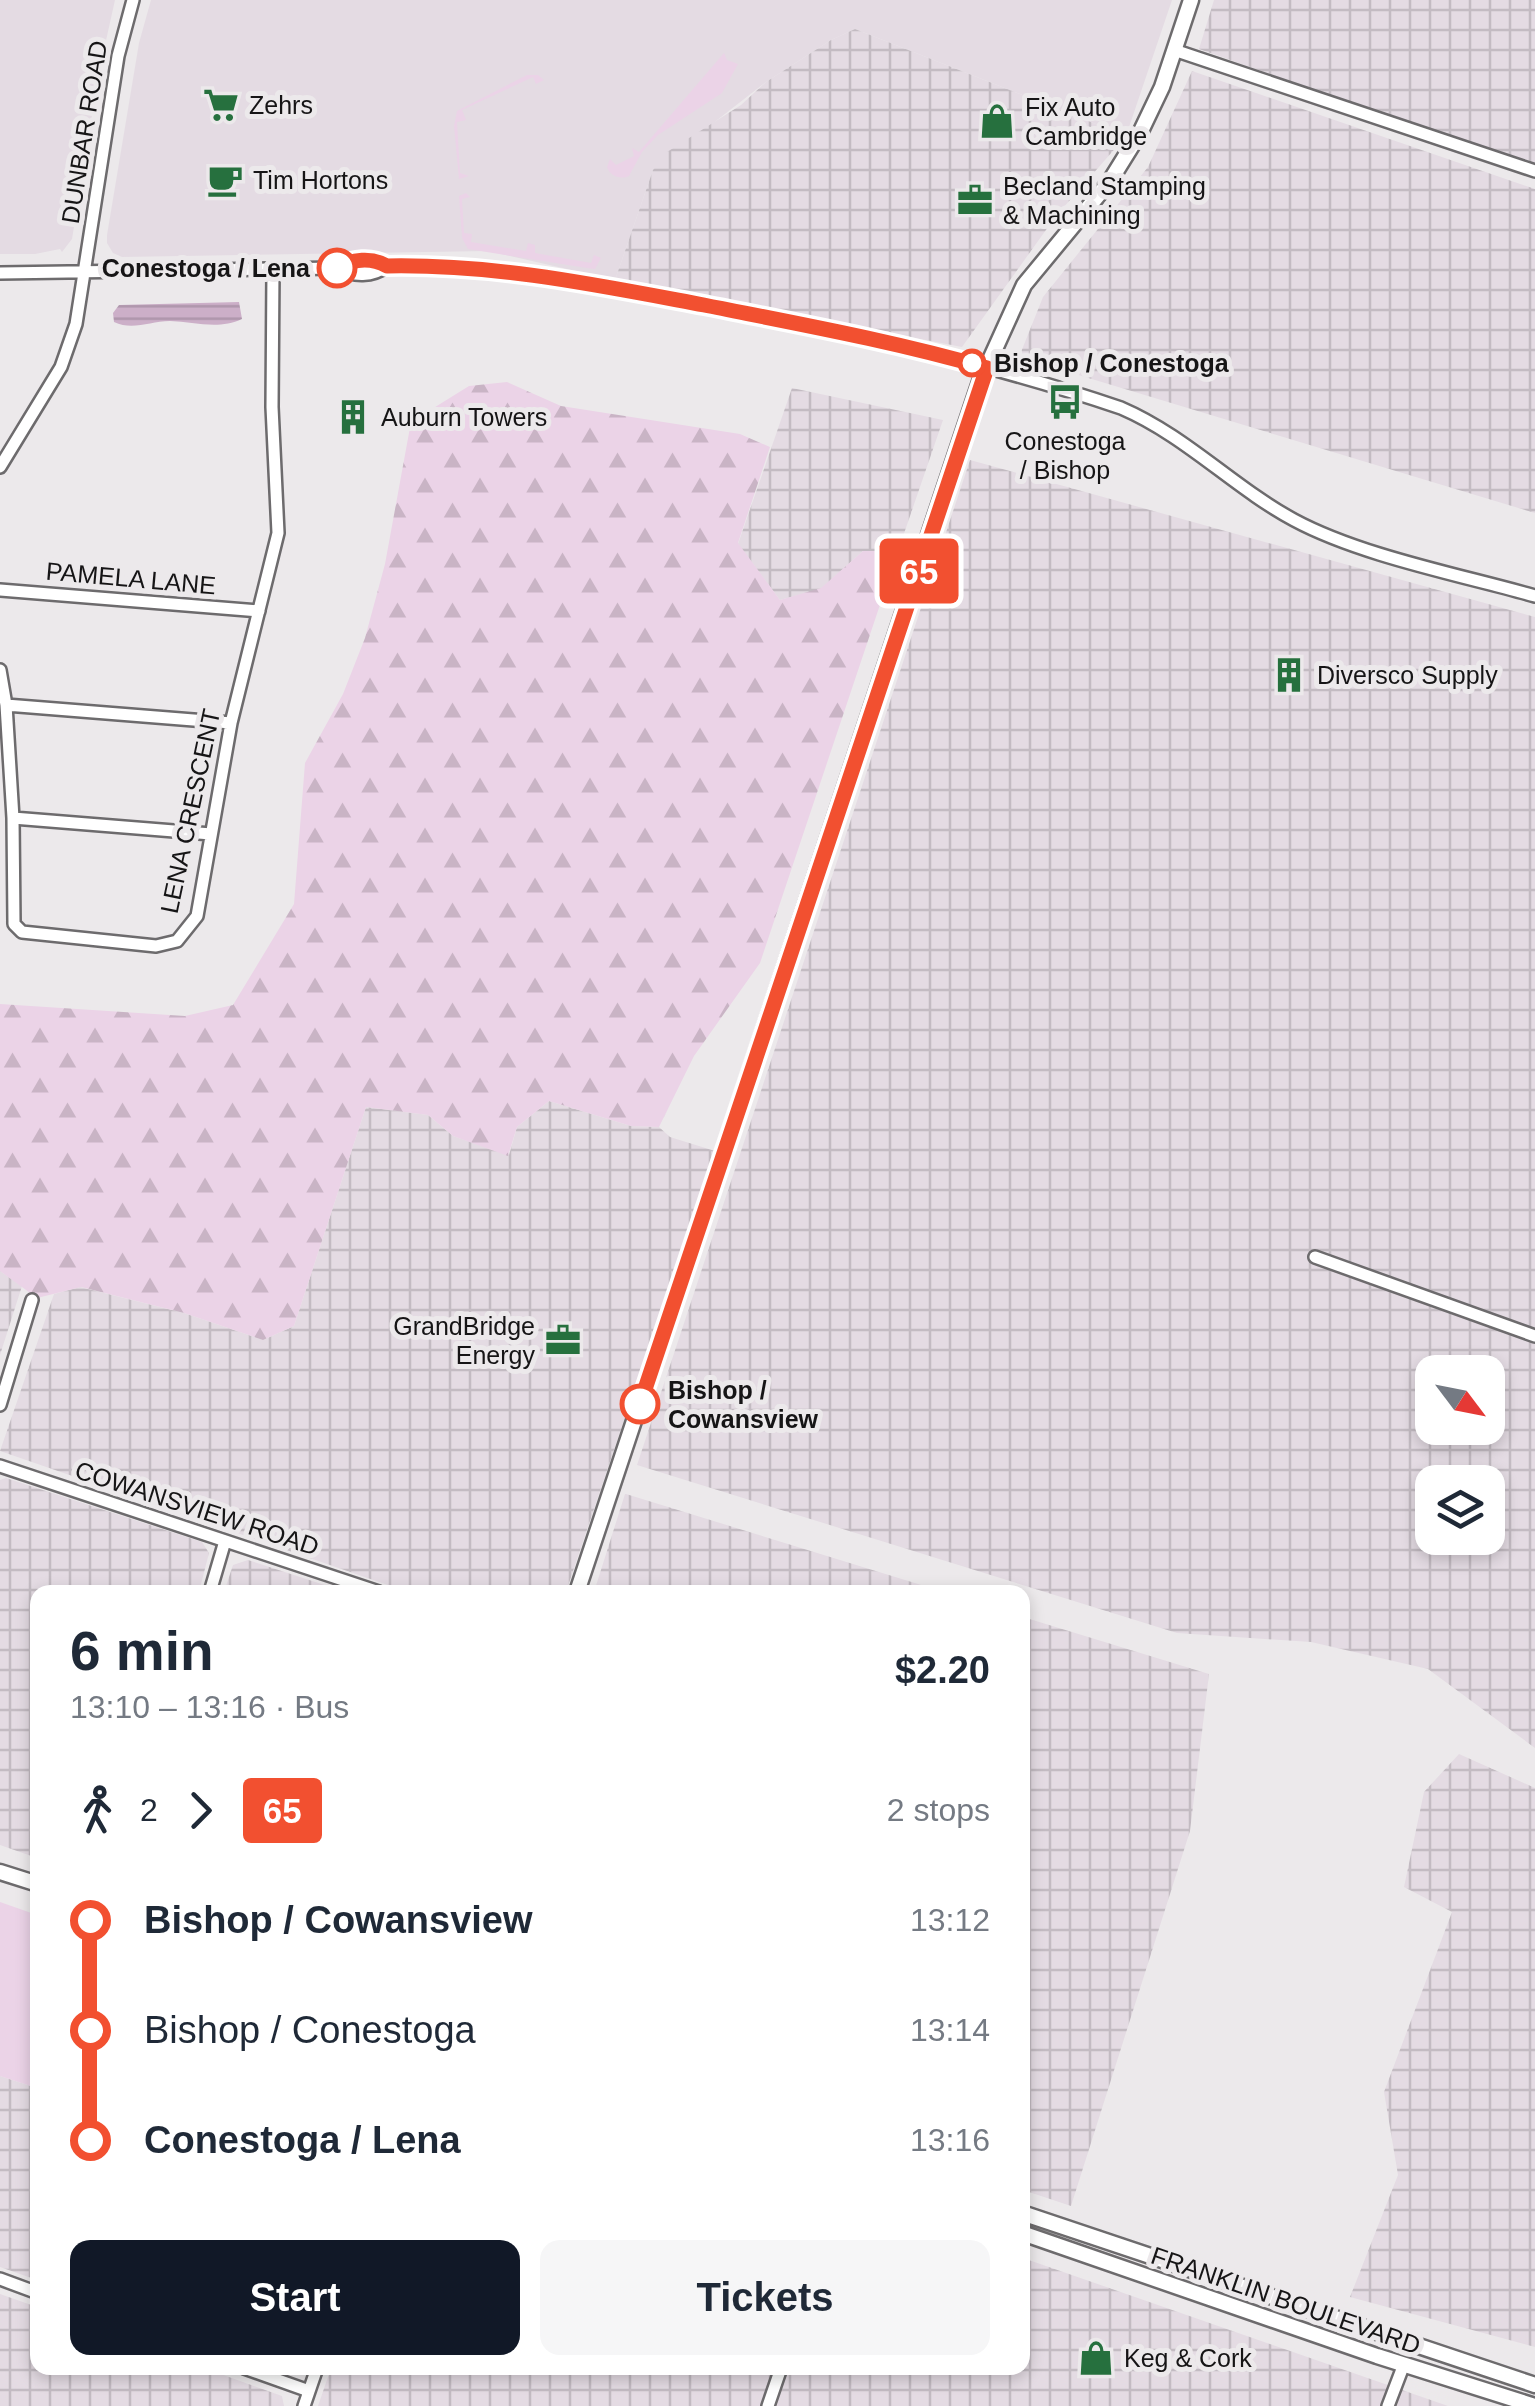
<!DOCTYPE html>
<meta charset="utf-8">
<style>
:root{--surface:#fff;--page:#f6f6f7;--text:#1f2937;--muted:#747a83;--accent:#111827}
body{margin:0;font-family:Arial,sans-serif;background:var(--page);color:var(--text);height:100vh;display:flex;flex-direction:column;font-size:38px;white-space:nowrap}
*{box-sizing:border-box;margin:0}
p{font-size:32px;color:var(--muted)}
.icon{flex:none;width:55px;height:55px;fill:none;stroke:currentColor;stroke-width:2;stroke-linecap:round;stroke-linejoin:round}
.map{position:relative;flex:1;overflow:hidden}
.sheet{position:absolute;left:30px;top:1585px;width:1000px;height:790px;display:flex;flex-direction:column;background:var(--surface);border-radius:20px;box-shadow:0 5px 15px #0003}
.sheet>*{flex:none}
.badge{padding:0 20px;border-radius:8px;font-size:35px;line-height:65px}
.needle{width:65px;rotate:122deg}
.controls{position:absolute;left:1415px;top:1355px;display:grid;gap:20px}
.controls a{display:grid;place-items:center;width:90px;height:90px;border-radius:20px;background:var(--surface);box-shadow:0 5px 15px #0003;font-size:50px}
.map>.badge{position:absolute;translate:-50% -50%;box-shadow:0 0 0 5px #fff}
.legs{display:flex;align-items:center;gap:15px;height:110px;padding:0 40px;font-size:32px}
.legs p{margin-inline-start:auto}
.summary{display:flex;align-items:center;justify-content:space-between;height:170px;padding:0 40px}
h1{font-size:55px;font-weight:700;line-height:75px}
.action{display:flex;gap:20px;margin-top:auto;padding:20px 40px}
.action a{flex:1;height:115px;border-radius:20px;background:var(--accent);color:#fff;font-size:40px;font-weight:700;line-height:115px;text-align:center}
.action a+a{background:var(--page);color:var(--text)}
ul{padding:0 40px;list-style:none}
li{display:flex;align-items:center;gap:35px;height:110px;font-size:38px}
li i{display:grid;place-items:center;width:15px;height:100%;margin:0 12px;background:currentColor}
li i::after{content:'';width:25px;height:25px;margin:-12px;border:8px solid;border-radius:50%;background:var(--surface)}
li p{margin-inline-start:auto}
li:first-child i{background:linear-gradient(#0000 50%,currentColor 0)}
li:last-child i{background:linear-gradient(currentColor 50%,#0000 0)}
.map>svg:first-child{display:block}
</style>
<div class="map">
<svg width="1535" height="2406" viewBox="0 0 1535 2406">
<defs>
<pattern id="industrial-grid" width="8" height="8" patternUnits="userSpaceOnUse" patternTransform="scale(2.5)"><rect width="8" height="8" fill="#e4dbe3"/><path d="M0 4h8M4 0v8" fill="none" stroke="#c3bbc2"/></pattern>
<pattern id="forest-firs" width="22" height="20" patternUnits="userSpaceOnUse" patternTransform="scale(2.5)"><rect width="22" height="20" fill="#ebd3e7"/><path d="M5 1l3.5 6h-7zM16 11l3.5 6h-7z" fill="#c9b4c5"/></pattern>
<pattern id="water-rules" width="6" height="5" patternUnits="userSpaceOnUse" patternTransform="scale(2.5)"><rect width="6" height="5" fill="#ccafc8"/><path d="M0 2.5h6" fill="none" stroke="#ae96ab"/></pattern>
</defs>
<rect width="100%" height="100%" fill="#ece9eb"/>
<path fill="#e4dbe3" d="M0,0h115l-16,72 -27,167 -10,13 -2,-3 -25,5h-35z
M151,0h1021l-46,136 -271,-107 -24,11 -65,42 -113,88 -38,110 -127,-29 -366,6 -9,-4 -6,-10v-8l32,-192z"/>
<path fill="url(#industrial-grid)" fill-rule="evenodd" d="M1214,0h321v167l-336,-118z
M855,29l271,107 -70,80 -94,131 -347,-67 38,-110 14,-18 74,-47 25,-23 65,-42z
M1192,71l343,118v324l-516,-156 24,-60 105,-130z
M792,388l151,32 -45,131h-35l-42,38 -41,11 -42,-56z
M970,460l565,157v1131l-107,-79 -117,-27 -134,-9 -540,-168zM1432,1372h56v56h-56zM1432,1482h56v56h-56z
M549,1101l82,25 28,1 11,10 45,14 -149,441h-158l-408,-141 54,-157 26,-7 104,26 79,27 31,-14 72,-219 62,8 25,21 56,19 8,-28z
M0,1271l22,15 -22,69z
M6,1478l196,64 7,11 -10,39h-161l-1,266 -37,-13v-365z
M625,1494h1l318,98h-350z
M248,1560l98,32h-122l9,-27z
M1023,1617l186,57 -19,157 -119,375 -48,-16z
M1459,1754l76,34v559l-185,-50 48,-122 -14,-83 68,-180 -48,-25 20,-95z
M0,2076l37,12v192l-37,-13z
M1023,2258l425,148h-1130l13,-38h691z
M0,2294l37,13 1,61h166l78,28 2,10h-284z"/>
<path fill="#ebd3e7" d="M724,53l3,7 11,4 -16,29 -64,42 -16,17 -13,24c-9,4 -19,0 -22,-9l3,-8 6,6 18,-9 -2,-8 7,4z
M527,75h11l6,5 -8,4 -3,-7 -71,33 4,10 -9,2 3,51 9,3 -10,3 -5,-53 3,-15z
M466,193l4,4 -8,2 2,34 8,1 -1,8 55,9 2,-8 7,2v8l56,10 3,-8 7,3 -6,11 -8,-1 -119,-19 -6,-11 -3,-42z
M0,1902l37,13v173l-37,-12z"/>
<path fill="url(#forest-firs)" d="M507,382l54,24 179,28 30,13 -32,96 42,57 41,-12 42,-37h35l-138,412 -66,93 -35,71 -28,-1 -82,-25 -32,26 -9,29 -55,-20 -25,-21 -62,-8 -72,219 -31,14 -79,-27 -103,-26 -44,11 -37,-27v-267l185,12 48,-11 61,-101 11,-141 38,-69 22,-56 20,-74 26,-142 58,-36z"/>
<path fill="url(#water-rules)" d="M239,302l3,17c-23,11 -48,3 -72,2 -20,0 -37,10 -56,1l-1,-9 6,-8z"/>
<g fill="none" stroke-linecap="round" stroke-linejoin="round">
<defs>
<path id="minor" d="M1174,50l361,121
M338,268c14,-10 34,-11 49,-2 108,-2 209,19 315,39 143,27 281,56 419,103 65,28 112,79 173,112 67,36 167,55 241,76
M0,273l338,-5c15,9 35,9 49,-2
M0,467l61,-100 15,-43 42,-268 15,-56
M0,590l259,21
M0,670l6,35 7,113 1,106 8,8 134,14 21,-5 20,-25 34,-193 47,-190 -6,-126 1,-138
M6,705l225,18
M13,818l198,16
M1315,1257l220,79
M0,1405l32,-105
M0,1466l379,126
M210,1592l15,-51
M0,2279l38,14
M244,2368l65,23
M304,2406l13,-38
M768,2406l13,-38
M1388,2406l16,-42"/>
<path id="major" d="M577,1592l403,-1210 44,-97 86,-104 31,-50 21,-44 29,-87
M0,1872l38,12
M1022,2213l513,172
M1022,2233l355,123 158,50"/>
</defs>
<use href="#minor" stroke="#6d6b6d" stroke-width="16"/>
<use href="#major" stroke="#6d6b6d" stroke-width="19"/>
<use href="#minor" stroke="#fff" stroke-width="11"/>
<use href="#major" stroke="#fff" stroke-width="14"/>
</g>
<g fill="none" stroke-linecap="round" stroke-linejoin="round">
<defs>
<path id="line-1" d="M337,268c16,-9 34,-11 50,-2 110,-2 210,19 317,39 95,19 189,36 283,63l-347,1036"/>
</defs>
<use href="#line-1" stroke="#fff" stroke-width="22"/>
<use href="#line-1" stroke="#f25030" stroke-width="15"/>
</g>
<defs>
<symbol id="supermarket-bare" viewBox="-9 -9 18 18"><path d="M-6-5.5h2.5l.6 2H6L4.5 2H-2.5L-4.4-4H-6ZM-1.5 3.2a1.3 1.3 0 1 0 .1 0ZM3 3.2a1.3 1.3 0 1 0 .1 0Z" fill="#26703e" stroke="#ece9eb" stroke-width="2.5" paint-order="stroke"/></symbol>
<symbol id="shop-bare" viewBox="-9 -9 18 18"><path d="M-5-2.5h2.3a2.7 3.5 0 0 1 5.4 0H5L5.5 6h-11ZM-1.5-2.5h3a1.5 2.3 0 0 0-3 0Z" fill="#26703e" stroke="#ece9eb" stroke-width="2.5" paint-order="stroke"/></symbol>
<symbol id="cafe-bare" viewBox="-9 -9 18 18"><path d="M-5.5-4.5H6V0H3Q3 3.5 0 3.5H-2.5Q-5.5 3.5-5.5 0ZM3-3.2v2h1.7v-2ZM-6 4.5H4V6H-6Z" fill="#26703e" stroke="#ece9eb" stroke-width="2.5" paint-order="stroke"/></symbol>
<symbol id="office-bare" viewBox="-9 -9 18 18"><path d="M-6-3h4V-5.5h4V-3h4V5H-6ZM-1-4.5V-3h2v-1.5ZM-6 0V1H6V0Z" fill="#26703e" stroke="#ece9eb" stroke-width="2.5" paint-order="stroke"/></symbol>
<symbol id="bus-bare" viewBox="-9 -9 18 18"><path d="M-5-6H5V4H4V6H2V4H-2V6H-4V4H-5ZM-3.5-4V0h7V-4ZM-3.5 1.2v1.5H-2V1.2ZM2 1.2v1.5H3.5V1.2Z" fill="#26703e" stroke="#ece9eb" stroke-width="2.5" paint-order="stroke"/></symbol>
<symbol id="building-bare" viewBox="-9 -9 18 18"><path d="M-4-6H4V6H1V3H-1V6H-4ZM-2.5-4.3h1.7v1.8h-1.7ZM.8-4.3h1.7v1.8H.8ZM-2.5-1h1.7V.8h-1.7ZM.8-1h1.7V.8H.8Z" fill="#26703e" stroke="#ece9eb" stroke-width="2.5" paint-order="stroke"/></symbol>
</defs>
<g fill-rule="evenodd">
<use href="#supermarket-bare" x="196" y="80" width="50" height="50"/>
<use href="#shop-bare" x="972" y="96" width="50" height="50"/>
<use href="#cafe-bare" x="200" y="155" width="50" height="50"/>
<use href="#office-bare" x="950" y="175" width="50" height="50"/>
<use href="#bus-bare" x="1040" y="377" width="50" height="50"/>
<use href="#building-bare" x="328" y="392" width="50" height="50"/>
<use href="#building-bare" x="1264" y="650" width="50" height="50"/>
<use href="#office-bare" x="538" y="1315" width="50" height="50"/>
<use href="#shop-bare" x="1071" y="2333" width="50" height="50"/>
</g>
<g fill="#fff" stroke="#f25030" stroke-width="5">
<circle cx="337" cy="268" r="18"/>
<circle cx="972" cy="363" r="12"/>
<circle cx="640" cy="1404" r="18"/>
</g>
<g text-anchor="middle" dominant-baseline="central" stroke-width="10" stroke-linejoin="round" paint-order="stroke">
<g font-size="25" fill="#161516" stroke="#ece9eb" text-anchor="start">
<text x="249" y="105">Zehrs</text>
<text x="1025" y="107">Fix Auto<tspan x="1025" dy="29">Cambridge</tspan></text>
<text x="253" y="180">Tim Hortons</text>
<text x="1003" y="186">Becland Stamping<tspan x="1003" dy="29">&amp; Machining</tspan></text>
<text x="381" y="417">Auburn Towers</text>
<text x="1065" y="441" text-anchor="middle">Conestoga<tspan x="1065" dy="29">/ Bishop</tspan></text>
<text x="1317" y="675">Diversco Supply</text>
<text x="535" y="1326" text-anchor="end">GrandBridge<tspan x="535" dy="29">Energy</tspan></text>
<text x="1124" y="2358">Keg &amp; Cork</text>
</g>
<g font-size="25" fill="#161516" stroke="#ece9eb">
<text transform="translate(84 132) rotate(-81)">DUNBAR ROAD</text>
<text transform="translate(131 578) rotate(5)">PAMELA LANE</text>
<text transform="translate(190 811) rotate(-78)">LENA CRESCENT</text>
<text transform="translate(197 1508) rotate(18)">COWANSVIEW ROAD</text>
<text transform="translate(1286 2300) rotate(19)">FRANKLIN BOULEVARD</text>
</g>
<g font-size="25" font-weight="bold" fill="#161516" stroke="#ece9eb" text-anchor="start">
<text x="310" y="268" text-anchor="end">Conestoga / Lena</text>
<text x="994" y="363">Bishop / Conestoga</text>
<text x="668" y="1390">Bishop /<tspan x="668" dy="29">Cowansview</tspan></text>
</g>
</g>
</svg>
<div class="controls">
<a><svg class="needle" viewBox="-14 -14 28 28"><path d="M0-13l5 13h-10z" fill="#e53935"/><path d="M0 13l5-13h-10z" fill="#747a83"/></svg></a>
<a><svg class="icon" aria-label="layers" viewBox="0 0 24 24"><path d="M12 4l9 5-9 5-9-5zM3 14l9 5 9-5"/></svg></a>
</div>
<b class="badge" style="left:919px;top:571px;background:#f25030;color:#fff">65</b>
<section class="sheet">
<div class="summary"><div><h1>6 min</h1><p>13:10 – 13:16 · Bus</p></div><b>$2.20</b></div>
<div class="legs"><svg class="icon" aria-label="walk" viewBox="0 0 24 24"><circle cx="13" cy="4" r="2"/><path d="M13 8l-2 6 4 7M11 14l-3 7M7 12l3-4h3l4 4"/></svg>2<svg class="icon" aria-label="forward" viewBox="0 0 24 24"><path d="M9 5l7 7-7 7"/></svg><b class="badge" style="background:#f25030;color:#fff">65</b><p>2 stops</p></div>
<ul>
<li><i style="color:#f25030"></i><b>Bishop / Cowansview</b><p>13:12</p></li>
<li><i style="color:#f25030"></i><span>Bishop / Conestoga</span><p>13:14</p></li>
<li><i style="color:#f25030"></i><b>Conestoga / Lena</b><p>13:16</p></li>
</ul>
<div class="action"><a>Start</a><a>Tickets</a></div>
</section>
</div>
